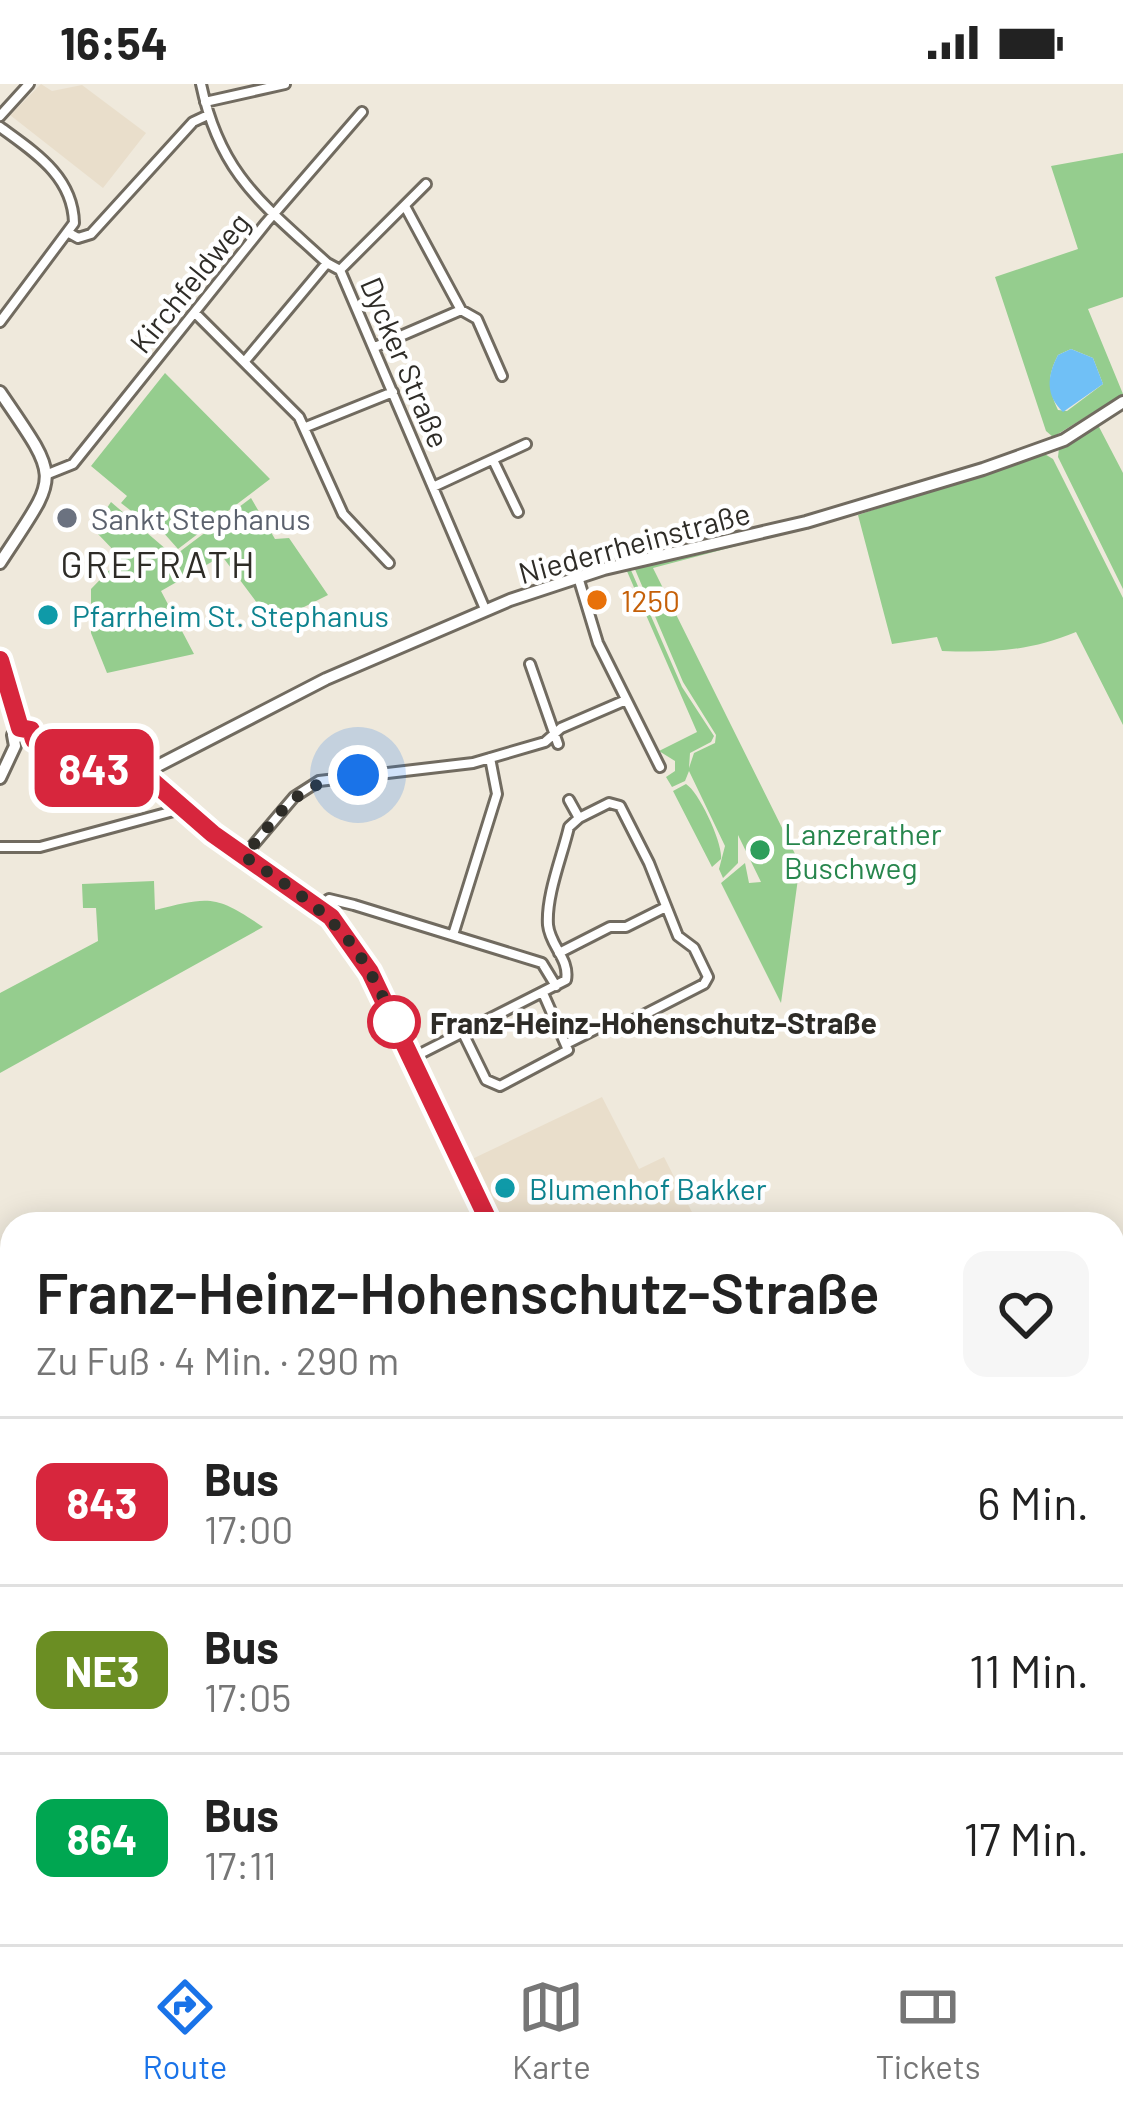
<!DOCTYPE html>
<html lang="de">
<meta charset="utf-8">
<style>
:root{--surface:#fff;--page:#f6f6f6;--text:#222;--muted:#767676;--line:#e0e0e0;--accent:#1a73e8}
body{margin:0;font-family:Barlow,sans-serif;background:var(--page);color:var(--text);height:100vh;display:flex;flex-direction:column;font-size:45px;white-space:nowrap}
*{box-sizing:border-box;margin:0}
p{font-size:39px;color:var(--muted)}
.icon{flex:none;width:66px;height:66px;fill:none;stroke:currentColor;stroke-width:2;stroke-linecap:round;stroke-linejoin:round}
.map{position:relative;flex:1;overflow:hidden}
.panel{position:absolute;left:0px;top:1128px;width:1125px;height:732px;display:flex;flex-direction:column;background:var(--surface);border-radius:36px 36px 0 0;box-shadow:0 6px 30px #0003}
.panel>*{flex:none}
.badge{padding:0 24px;border-radius:18px;font-size:42px;line-height:78px}
.you{position:absolute;width:60px;height:60px;margin:-30px;border:9px solid #fff;border-radius:50%;background:#1a73e8;box-shadow:0 0 0 18px #1a73e833}
.map>.badge{position:absolute;translate:-50% -50%;box-shadow:0 0 0 6px #fff}
.round{display:grid;place-items:center;flex:none;width:126px;height:126px;border-radius:24px;background:var(--page)}
.head{display:flex;align-items:center;justify-content:space-between;height:204px;padding:0 36px}
h1{font-size:57px;font-weight:600;line-height:90px}
ul{padding:0;list-style:none}
li{display:flex;align-items:center;gap:36px;height:168px;padding:0 36px;border-top:3px solid var(--line)}
li div{flex:1}
li b{display:block;font-size:45px}
li em{font-style:normal}
li .badge{min-width:132px;font-weight:700;text-align:center}
.status{display:flex;justify-content:space-between;align-items:center;height:84px;padding:0 60px;background:var(--surface);direction:ltr}
.status svg{height:33px;fill:currentColor}
.tabs{display:flex;justify-content:space-around;align-items:center;height:168px;border-top:3px solid var(--line);background:var(--surface);font-size:33px;color:var(--muted)}
.tabs a{display:grid;justify-items:center;gap:6px}
.tabs .current{color:var(--accent)}
.map>svg:first-child{display:block}
</style>
<div class="status"><b>16:54</b><svg viewBox="0 0 49 12"><path d="M0 12V9h3v3zM5 12V6h3v6zM10 12V3h3v9zM15 12V0h3v12zM26 1h20v11H26zM47 4h2v5h-2z"/></svg></div>
<div class="map">
<svg width="1123" height="1860" viewBox="0 0 1123 1860">
<rect width="100%" height="100%" fill="#efe9dc"/>
<path fill="#e9decb" d="M41,0l11,7 30,-6 64,48 -43,55 -93,-73z
M602,1013l37,72 25,-12 34,67h-199l-29,-64z"/>
<path fill="#95cd8e" fill-rule="evenodd" d="M1123,69v144l-35,12 35,85 -70,43 -7,-6 -51,-154 83,-28 -27,-83zM1071,265l22,9 10,26 -36,27 -9,-1c-10,-22 -11,-33 0,-55z
M165,289l105,106 -92,70 -24,-27 -10,-1 -23,-18 6,-7 -36,-30z
M1098,341l25,48v116l-65,-132 1,-9z
M1043,369l10,6 70,139v127l-47,-93c-45,19 -85,21 -134,19l-5,-14 -45,7 -34,-129z
M251,414l24,41 14,-1 39,57 -56,28 -50,-67 -61,35 33,63 -87,19 -16,-40v-44l30,-31 -24,-25v-10l14,-21 63,54z
M843,432h8l-198,52 147,296 -19,139 -60,-120 24,-20 4,20 12,-1 -23,-47v28l-15,15 -4,-9 6,-23 -36,-75 -4,10 -13,6 -6,-10 9,-6v-10l-16,-10 38,-19 -71,-163 4,-1 52,119 32,49 -3,6 -21,11 -1,15 5,-15 21,-10 1,-8 -33,-53 -49,-115z
M686,700c13,8 37,59 35,75l-9,8 -39,-76z
M154,797l1,29c56,-14 61,-15 108,17l-263,146v-80l98,-52 -2,-33h-13l-1,-24z
M12,1486v142l-12,10v-145z
M12,1642v206h147l5,12h-164v-209z"/>
<path fill="#70c0f6" d="M1071,265l22,9 10,26 -40,28c-18,-17 -16,-36 -5,-57z"/>
<g fill="none" stroke-linecap="round" stroke-linejoin="round">
<defs>
<path id="street" d="M201,0c19,91 62,120 126,179l13,7 145,339
M205,18l80,-18
M0,32l29,-32
M0,43c34,25 73,49 74,96l-74,99
M406,124l55,102 16,9 25,57
M69,149l9,5 13,-4 102,-112 15,-7
M340,186l86,-86
M195,229l104,104 44,97 46,49
M375,263l86,-37
M245,277l82,-98
M306,343l87,-35
M494,378l24,50
M48,390l25,-10 193,-241 96,-111
M433,403l93,-43
M578,493l20,66 62,124
M530,580l28,80
M0,763h40l141,-38
M244,772l50,-59 25,-16 154,-18 72,-21 16,-14 65,-28
M319,823l10,-8 25,6 188,58 14,23
M453,851l44,-141 -7,-36
M559,869l51,-26h16l38,-19
M463,949l23,47 14,6 68,-36 -25,-57
M568,959l32,-16 22,-1 82,-42 4,-7 -14,-29 -16,-12 -29,-73 -29,-57 -11,-3 -30,15
M412,974l154,-78c4,-21 -16,-34 -18,-55 -2,-30 14,-68 21,-98l10,-9 -10,-18
M1113,1699l10,-4
M1113,1744l10,-6
M1113,1841h10
M898,1860l37,-12"/>
<path id="secondary" d="M0,308c63,92 59,80 0,171
M0,575l20,68
M20,643l11,3 8,13 59,27 46,3 182,-94 184,-79 94,-31 202,-47 177,-53 81,-29 59,-38
M144,689l60,55 115,79 24,23 28,42 119,252
M0,694l15,-32 -2,-11 7,-8
M0,1645l12,-9
M758,1848l4,12"/>
</defs>
<use href="#street" stroke="#716b60" stroke-width="14"/>
<use href="#secondary" stroke="#716b60" stroke-width="16"/>
<use href="#street" stroke="#fff" stroke-width="8"/>
<use href="#secondary" stroke="#fff" stroke-width="10"/>
</g>
<g fill="none" stroke-linecap="round" stroke-linejoin="round">
<defs>
<path id="line" d="M0,576l20,68 11,2 3,10 64,30 45,3 70,61 118,83 39,55 120,252"/>
</defs>
<use href="#line" stroke="#fff" stroke-width="27"/>
<use href="#line" stroke="#d7263d" stroke-width="18"/>
<path stroke="#2e2c27" stroke-width="12" stroke-dasharray="0 21.6" d="M358,691c-63,6 -75,36 -114,81 80,54 111,73 150,166"/>
</g>
<circle fill="#6b7280" stroke="#fff" stroke-width="4.5" cx="67" cy="434" r="12"/>
<circle fill="#e8710a" stroke="#fff" stroke-width="4.5" cx="597" cy="516" r="12"/>
<g fill="#0f9aa8" stroke="#fff" stroke-width="4.5">
<circle cx="48" cy="531" r="12"/>
<circle cx="505" cy="1104" r="12"/>
</g>
<circle fill="#2e9e5b" stroke="#fff" stroke-width="4.5" cx="760" cy="766" r="12"/>
<circle fill="#fff" stroke="#d7263d" stroke-width="6" cx="394" cy="938" r="24"/>
<g text-anchor="middle" dominant-baseline="central" stroke-width="9" stroke-linejoin="round" paint-order="stroke">
<g font-size="30" fill="#2e2c27" stroke="#fff">
<text transform="translate(189 198) rotate(-51)">Kirchfeldweg</text>
<text transform="translate(406 278) rotate(67)">Dycker Straße</text>
<text transform="translate(634 458) rotate(-15)">Niederrheinstraße</text>
</g>
<g font-size="30" fill="#5b616d" stroke="#fff" text-anchor="start">
<text x="91" y="434">Sankt Stephanus</text>
</g>
<g font-size="30" fill="#c56008" stroke="#fff" text-anchor="start">
<text x="621" y="516">1250</text>
</g>
<g font-size="30" fill="#0d838f" stroke="#fff" text-anchor="start">
<text x="72" y="531">Pfarrheim St. Stephanus</text>
<text x="529" y="1104">Blumenhof Bakker</text>
</g>
<g font-size="30" fill="#27864d" stroke="#fff" text-anchor="start">
<text x="784" y="749">Lanzerather<tspan x="784" dy="34">Buschweg</tspan></text>
</g>
<g font-size="30" font-weight="bold" fill="#2e2c27" stroke="#fff" text-anchor="start">
<text x="430" y="938">Franz-Heinz-Hohenschutz-Straße</text>
</g>
<g font-size="36" letter-spacing="3" fill="#2e2c27" stroke="#fff">
<text x="159" y="479">GREFRATH</text>
</g>
</g>
</svg>
<div class="you" style="left:358px;top:691px"></div>
<b class="badge" style="left:94px;top:684px;background:#d7263d;color:#fff">843</b>
<section class="panel">
<div class="head"><div><h1>Franz-Heinz-Hohenschutz-Straße</h1><p>Zu Fuß · 4 Min. · 290 m</p></div><a class="round"><svg class="icon" aria-label="heart" viewBox="0 0 24 24"><path d="M12 20l-8-8c-3-5 5-10 8-4 3-6 11-1 8 4z"/></svg></a></div>
<ul>
<li><span class="badge" style="background:#d7263d;color:#fff">843</span><div><b>Bus</b><p>17:00</p></div><em>6 Min.</em></li>
<li><span class="badge" style="background:#6b8e23;color:#fff">NE3</span><div><b>Bus</b><p>17:05</p></div><em>11 Min.</em></li>
<li><span class="badge" style="background:#00a651;color:#fff">864</span><div><b>Bus</b><p>17:11</p></div><em>17 Min.</em></li>
</ul>
</section>
</div>
<nav class="tabs">
<a class="current"><svg class="icon" aria-label="directions" viewBox="0 0 24 24"><path d="M12 3l9 9-9 9-9-9zM9 14v-3h6M13 9l2 2-2 2"/></svg>Route</a>
<a><svg class="icon" aria-label="map" viewBox="0 0 24 24"><path d="M3 6l6-2 6 2 6-2v14l-6 2-6-2-6 2zM9 4v14M15 6v14"/></svg>Karte</a>
<a><svg class="icon" aria-label="tickets" viewBox="0 0 24 24"><path d="M3 7h18v10H3zM15 7v10"/></svg>Tickets</a>
</nav>
